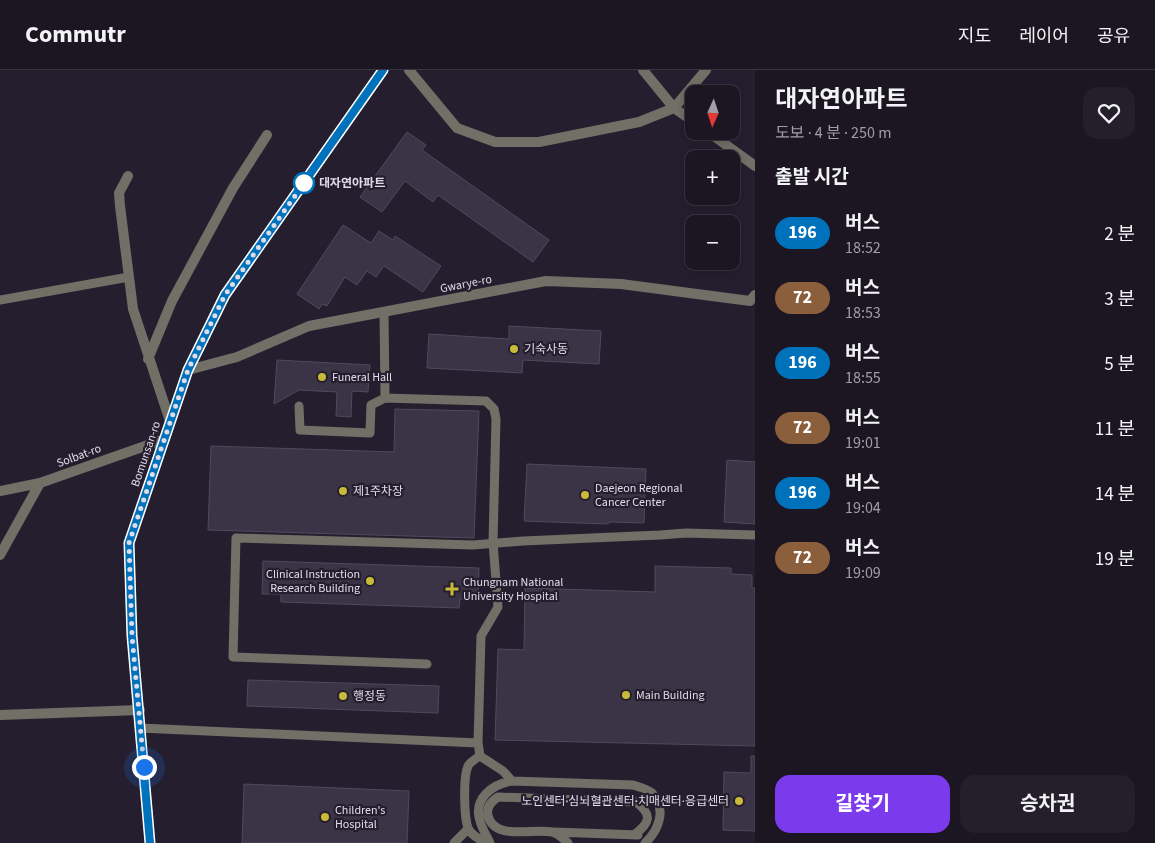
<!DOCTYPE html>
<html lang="ko">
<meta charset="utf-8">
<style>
:root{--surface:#1c1623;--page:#251f2b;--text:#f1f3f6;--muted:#a09fa6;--line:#3a3541;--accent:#7c3aed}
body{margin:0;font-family:"Source Sans 3","Noto Sans KR",sans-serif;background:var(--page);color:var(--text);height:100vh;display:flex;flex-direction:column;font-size:19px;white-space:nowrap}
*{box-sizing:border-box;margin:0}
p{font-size:16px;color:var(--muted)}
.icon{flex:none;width:28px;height:28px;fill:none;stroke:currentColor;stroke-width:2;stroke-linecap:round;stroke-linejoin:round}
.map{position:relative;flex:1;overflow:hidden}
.side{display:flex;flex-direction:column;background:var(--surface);width:400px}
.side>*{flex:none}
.badge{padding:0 10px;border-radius:16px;font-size:18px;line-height:32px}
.needle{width:32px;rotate:183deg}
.buttons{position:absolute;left:685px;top:15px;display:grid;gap:10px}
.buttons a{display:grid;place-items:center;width:55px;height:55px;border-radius:10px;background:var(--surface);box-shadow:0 2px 8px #0003,0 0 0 1px var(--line);font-size:25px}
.you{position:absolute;width:25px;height:25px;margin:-12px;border:4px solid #fff;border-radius:50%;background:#1a73e8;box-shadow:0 0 0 8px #1a73e833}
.map>.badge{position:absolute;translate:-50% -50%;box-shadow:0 0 0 2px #fff}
h2{padding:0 20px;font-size:19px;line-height:45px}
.round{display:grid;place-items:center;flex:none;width:52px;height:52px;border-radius:15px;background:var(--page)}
.head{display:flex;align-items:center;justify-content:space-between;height:85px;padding:0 20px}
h1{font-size:24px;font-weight:700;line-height:38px}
.cta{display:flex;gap:10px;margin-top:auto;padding:10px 20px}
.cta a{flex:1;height:58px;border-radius:15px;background:var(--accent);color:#fff;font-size:20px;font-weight:700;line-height:58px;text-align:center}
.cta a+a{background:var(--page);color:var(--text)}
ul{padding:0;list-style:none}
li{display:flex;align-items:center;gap:15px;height:65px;padding:0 20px}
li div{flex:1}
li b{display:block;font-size:19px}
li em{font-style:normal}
li .badge{min-width:55px;font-weight:700;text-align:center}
header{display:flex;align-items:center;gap:30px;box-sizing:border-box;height:70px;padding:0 25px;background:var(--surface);border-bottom:1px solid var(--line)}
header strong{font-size:24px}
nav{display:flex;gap:28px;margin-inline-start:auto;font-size:18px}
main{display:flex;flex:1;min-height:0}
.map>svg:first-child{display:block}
</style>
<header>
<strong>Commutr</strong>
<nav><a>지도</a><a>레이어</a><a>공유</a></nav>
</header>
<main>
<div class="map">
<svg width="755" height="773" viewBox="0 0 755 773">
<rect width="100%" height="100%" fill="#251e2f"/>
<path fill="#3b3446" stroke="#51495d" d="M407,62l19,13 -4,5 127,90 -16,22 -95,-67 -5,7 -28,-21 -23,31 -22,-15z
M343,155l28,18 8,-12 14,9 2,-4 46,30 -18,26 -39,-26 -8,11 -9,-6 -10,14 -12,-8 -18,29 -5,-2 -3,5 -22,-15z
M509,256l92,5 -2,33 -76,-4 -1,13 -95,-5 2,-34 80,5z
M277,290l93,5 -2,27 -16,-1 -1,26 -15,-1 1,-24 -38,-2 -25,14z
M395,339l84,2 -5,127 -266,-8 3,-84 183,6z
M727,390l28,2v62l-31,-2z
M527,394l119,5 -2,54 -33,-1 -5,2 -82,-3z
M263,491l216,7 -1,32 -18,-1 -1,9 -178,-6v-8h-19z
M655,496l76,2v6l21,1v13h3v158l-260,-6 3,-91 26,1 1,-62 130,4z
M248,610l191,6 -1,27 -191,-7z
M751,686h4v75l-32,-1 1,-58 27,1z
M244,714l165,7 -2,52h-165z"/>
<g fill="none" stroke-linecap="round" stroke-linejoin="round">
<path stroke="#717067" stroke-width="9" d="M0,230l129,-23
M384,242l1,86 101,3 8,8 2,10 -3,123 5,65 -17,29 -3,107 2,13 23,15 9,10
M299,336l1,24 70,3 1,-28 14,-7
M427,594l-194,-7 3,-119 237,7 50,-4 137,-6 26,-2 69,2
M140,658l338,15
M480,686c-5,3 -10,6 -12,10 -5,11 -4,51 0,62 3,7 11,11 18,15
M554,762l84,3
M454,773l14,-14
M490,773c-3,-7 -8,-14 -10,-22 -7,-22 12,-37 32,-40l121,4c6,2 15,4 19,8 15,16 7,37 -7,50
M568,773c-4,-4 -10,-10 -16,-11 -19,-4 -57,9 -64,-16 -2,-9 3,-14 10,-19l138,5c17,13 14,21 -2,33"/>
<path stroke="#717067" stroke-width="10" d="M409,0l48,58 38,14h44l100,-20 35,-14 32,-38
M643,0l31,38 20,14
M707,61l48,35
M128,106l-9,17 1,13 13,103 37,112
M148,289l24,-58 61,-113 34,-53
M188,300l49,-13 72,-31 237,-45 75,3 129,17 5,-6
M0,421l40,-8 125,-44
M0,485l40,-72
M0,645l140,-5"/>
<path stroke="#9f9d8e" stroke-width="10" d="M150,773l-18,-207 -3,-93 59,-173 37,-75 158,-225"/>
</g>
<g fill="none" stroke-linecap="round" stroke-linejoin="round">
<defs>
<path id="line" d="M150,773l-18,-207 -3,-93 59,-173 37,-75 158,-225"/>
</defs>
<use href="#line" stroke="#fff" stroke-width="11"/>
<use href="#line" stroke="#0072bc" stroke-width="8"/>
<path stroke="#e0dce7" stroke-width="5" stroke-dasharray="0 9" d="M144,697l-12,-131 -3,-93 59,-173 37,-75 79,-112"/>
</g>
<circle fill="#fff" stroke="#0072bc" stroke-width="2.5" cx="304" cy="113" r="10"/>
<g fill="#caba3a" stroke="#251e2f" stroke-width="2">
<circle cx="514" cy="279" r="5"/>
<circle cx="322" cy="307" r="5"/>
<circle cx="343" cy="421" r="5"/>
<circle cx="585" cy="425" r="5"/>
<circle cx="370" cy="511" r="5"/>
<path d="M449.5 511.5h5v5h5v5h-5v5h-5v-5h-5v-5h5z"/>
<circle cx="626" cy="625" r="5"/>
<circle cx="343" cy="626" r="5"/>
<circle cx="739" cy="731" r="5"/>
<circle cx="325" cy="747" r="5"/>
</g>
<g text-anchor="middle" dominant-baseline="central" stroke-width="4.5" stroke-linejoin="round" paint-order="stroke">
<g font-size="12" font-weight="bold" fill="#e0dce7" stroke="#251e2f" text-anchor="start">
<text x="319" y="113">대자연아파트</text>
</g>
<g font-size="12" fill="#e0dce7" stroke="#251e2f">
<text transform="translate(466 214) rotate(-11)">Gwarye-ro</text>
<text transform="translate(146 384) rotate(-71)">Bomunsan-ro</text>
<text transform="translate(79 386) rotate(-20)">Solbat-ro</text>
</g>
<g font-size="12" fill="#e0dce7" stroke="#251e2f" text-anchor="start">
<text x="524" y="279">기숙사동</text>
<text x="332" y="307">Funeral Hall</text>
<text x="595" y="418">Daejeon Regional<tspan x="595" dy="14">Cancer Center</tspan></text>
<text x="353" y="421">제1주차장</text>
<text x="360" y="504" text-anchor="end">Clinical Instruction<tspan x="360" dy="14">Research Building</tspan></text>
<text x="463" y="512">Chungnam National<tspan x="463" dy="14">University Hospital</tspan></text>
<text x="636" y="625">Main Building</text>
<text x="353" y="626">행정동</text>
<text x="729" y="731" text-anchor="end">노인센터·심뇌혈관센터·치매센터·응급센터</text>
<text x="335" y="740">Children's<tspan x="335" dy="14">Hospital</tspan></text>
</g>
</g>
</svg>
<div class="buttons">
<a><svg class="needle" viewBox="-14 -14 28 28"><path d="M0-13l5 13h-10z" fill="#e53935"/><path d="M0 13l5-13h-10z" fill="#a09fa6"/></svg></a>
<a>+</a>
<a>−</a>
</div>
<div class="you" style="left:144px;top:697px"></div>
</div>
<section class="side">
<div class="head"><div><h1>대자연아파트</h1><p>도보 · 4 분 · 250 m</p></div><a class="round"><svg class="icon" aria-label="heart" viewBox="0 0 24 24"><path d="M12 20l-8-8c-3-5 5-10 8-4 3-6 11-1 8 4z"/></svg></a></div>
<h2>출발 시간</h2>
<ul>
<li><span class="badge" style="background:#0072bc;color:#fff">196</span><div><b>버스</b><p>18:52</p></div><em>2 분</em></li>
<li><span class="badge" style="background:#8b5e3c;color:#fff">72</span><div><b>버스</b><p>18:53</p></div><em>3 분</em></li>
<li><span class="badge" style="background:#0072bc;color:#fff">196</span><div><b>버스</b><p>18:55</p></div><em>5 분</em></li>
<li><span class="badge" style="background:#8b5e3c;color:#fff">72</span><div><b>버스</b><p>19:01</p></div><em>11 분</em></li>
<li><span class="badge" style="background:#0072bc;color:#fff">196</span><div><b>버스</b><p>19:04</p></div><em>14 분</em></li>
<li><span class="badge" style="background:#8b5e3c;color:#fff">72</span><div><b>버스</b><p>19:09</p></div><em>19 분</em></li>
</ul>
<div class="cta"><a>길찾기</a><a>승차권</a></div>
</section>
</main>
